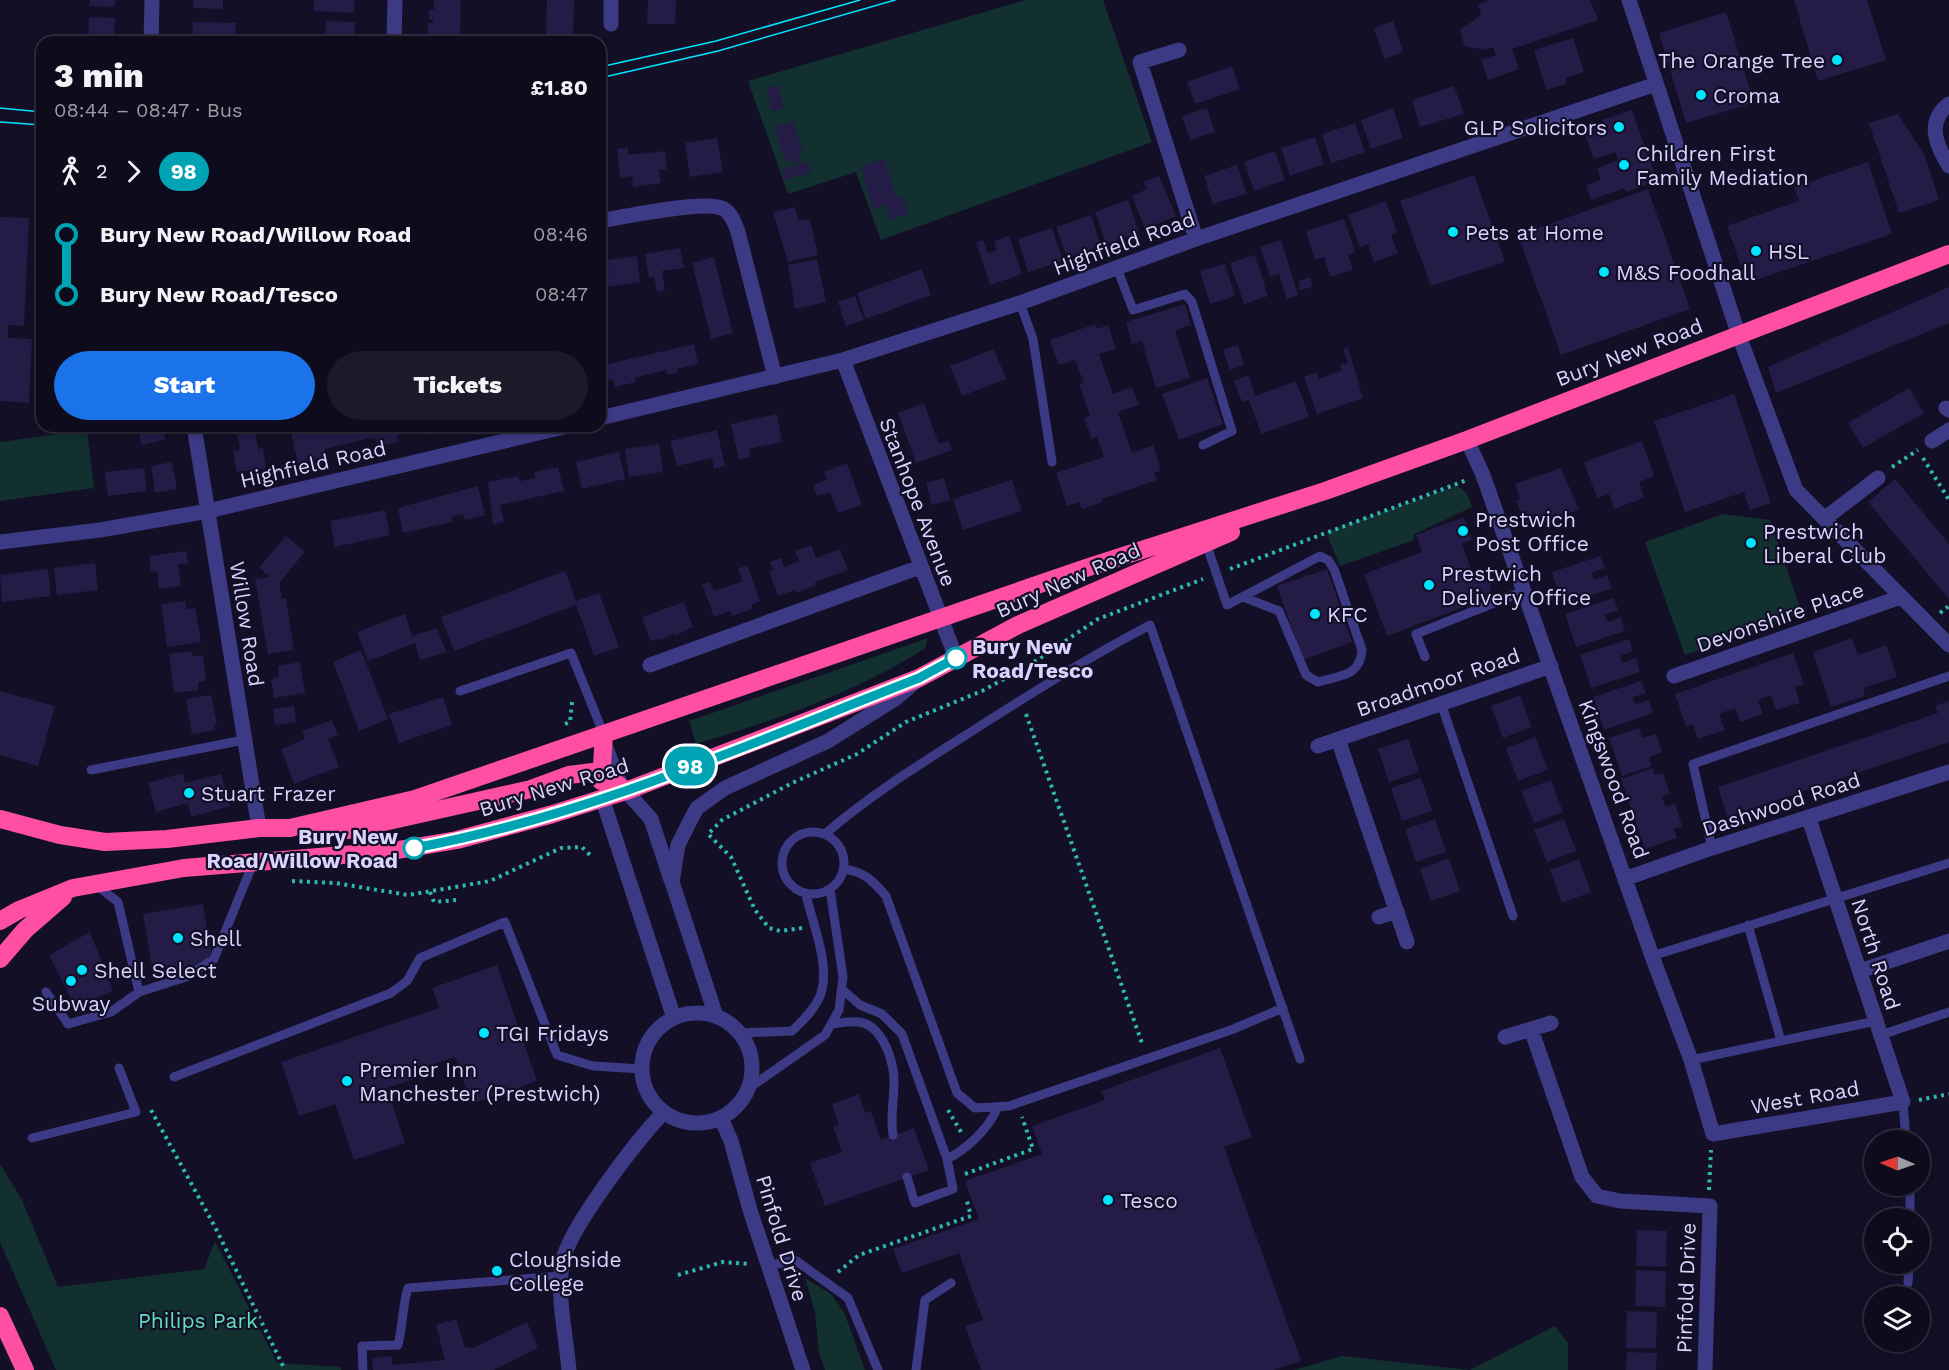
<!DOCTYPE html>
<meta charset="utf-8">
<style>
:root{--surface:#0e0b1c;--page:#1c1929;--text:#f1f3f6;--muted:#9b9ba3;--line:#2e2b3b;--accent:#1a73e8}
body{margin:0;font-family:"Work Sans",sans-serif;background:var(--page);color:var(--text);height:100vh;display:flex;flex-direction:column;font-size:22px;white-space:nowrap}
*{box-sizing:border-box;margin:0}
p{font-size:20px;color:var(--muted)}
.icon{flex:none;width:33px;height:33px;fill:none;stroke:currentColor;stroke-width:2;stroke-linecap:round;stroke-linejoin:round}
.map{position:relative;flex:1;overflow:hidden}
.sheet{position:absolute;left:36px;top:36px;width:570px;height:396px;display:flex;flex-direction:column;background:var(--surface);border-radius:18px;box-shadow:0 3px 9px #0003,0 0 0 2px var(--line)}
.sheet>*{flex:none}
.badge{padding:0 12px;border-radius:20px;font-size:21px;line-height:39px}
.needle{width:39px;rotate:272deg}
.controls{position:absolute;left:1864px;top:1130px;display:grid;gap:12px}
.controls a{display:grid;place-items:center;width:66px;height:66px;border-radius:50%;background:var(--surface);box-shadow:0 3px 9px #0003,0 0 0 2px var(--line);font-size:30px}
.map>.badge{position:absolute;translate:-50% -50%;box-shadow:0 0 0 3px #fff}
.legs{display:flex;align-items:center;gap:9px;height:66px;padding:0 18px;font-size:20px}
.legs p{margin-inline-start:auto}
.headline{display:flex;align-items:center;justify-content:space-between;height:102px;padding:0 18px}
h1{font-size:33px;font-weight:800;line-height:45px}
.button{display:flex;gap:12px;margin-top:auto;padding:12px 18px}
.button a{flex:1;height:69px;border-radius:36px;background:var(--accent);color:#fff;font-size:24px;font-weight:800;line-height:69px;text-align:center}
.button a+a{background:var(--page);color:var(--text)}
ul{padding:0 18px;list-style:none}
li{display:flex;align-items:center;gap:21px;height:60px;font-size:22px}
li i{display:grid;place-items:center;width:9px;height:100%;margin:0 8px;background:currentColor}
li i::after{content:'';width:15px;height:15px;margin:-8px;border:4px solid;border-radius:50%;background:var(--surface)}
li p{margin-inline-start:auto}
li:first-child i{background:linear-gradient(#0000 50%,currentColor 0)}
li:last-child i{background:linear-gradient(currentColor 50%,#0000 0)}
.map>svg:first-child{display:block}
</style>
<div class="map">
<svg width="1949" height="1370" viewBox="0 0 1949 1370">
<rect width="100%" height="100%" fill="#130f26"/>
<path fill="#12302f" d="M1026,0h77l49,142 -271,98 -25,-68 -68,22 -40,-113z
M87,430l7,58 -94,13v-59z
M1455,486c11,2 13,11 17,21l-59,28 1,5 -74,26 -14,-34z
M1723,514l47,6 32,93 -117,42 -40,-113z
M928,638l-3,10c-68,45 -151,72 -229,96l-7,-23z
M0,1164l22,36 36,87 146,-18 11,-28 62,122 64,4v3h-285l-56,-128z
M805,1278l26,16 13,18 21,58h-40l-6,-17 -4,-41z
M1555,1326l13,17v27h-98z
M1342,1356l127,14h-175z"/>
<path fill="#241b47" d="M90,0h25v7l-26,-1z
M194,0h29v9l-30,-1z
M314,0h41l-1,13 -40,-2z
M434,0h27l-1,39h17l-1,3h-44v-5h-5l1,-14h5v-3l-4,-1v-8l5,-2z
M547,0h27l-1,36 -27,-1z
M648,0h28l-1,24h-28z
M1490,0h100l8,20 -86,29 7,20 -31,11 -7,-20 15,-5 -3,-8 -8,3 -21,-4 -4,-16 21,-15 -3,-11z
M1794,0h73l19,60 -68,21z
M1726,12l28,91 -68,20 -27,-90z
M89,17l26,1 -1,24h-26z
M326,21l29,1 -1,20h-29z
M1393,21l10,31 -19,7 -10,-31z
M193,22l43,1 -1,19h-43z
M1573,38l11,34 -18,6v6l-20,6 -12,-40z
M1232,66l8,23 -45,15 -8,-22z
M778,85l6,23 -12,3 -6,-23z
M1454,86l10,28 -44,13 -8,-27z
M1207,108l8,24 -25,8 -8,-24z
M1393,108l10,30 -32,11 -10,-29z
M1632,110l25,71 -31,11 -2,-4 -33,12 -5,-15 15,-5 -4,-12 21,-8 -3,-8 -21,7 -10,-27 20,-7 -2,-5z
M1898,114l27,42 14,44 -40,13 -30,-90z
M793,121l10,32 -5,2 2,6 -9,3 -2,-5 -4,2 -11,-34z
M1355,123l10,29 -34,11 -9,-29z
M1315,137l9,27 -34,12 -9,-28z
M717,138l6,34 -33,5 -5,-34z
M628,148v7l37,-4 2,18 -8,1 2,13 -28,4 -1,-11 -12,2 -3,-29z
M1275,151l10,29 -31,11 -10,-29z
M885,159l11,40 7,-2 5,17 -18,5 -4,-14 -13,4 -12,-43z
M600,161h3l3,28 -6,1z
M808,161l3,11 -25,8 -4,-10z
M1868,162l24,72 -139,47 -9,-6 -17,-49 72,-25 -5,-14z
M1237,165l10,29 -34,10 -9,-28z
M1474,175l31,87 -74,24 -31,-85z
M1159,176l17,40 -31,13 -13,-33 15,-7 -3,-7z
M1648,189l42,120 -129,46 -43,-120z
M1128,200l11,32 -33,12 -11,-32z
M1386,201l11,32 -6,2 7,18 -24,9 -6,-18 -8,3 -12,-32z
M795,207l3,13h12l8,35 -30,7 -15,-50z
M1091,215l10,31 -34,12 -11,-31z
M0,217l29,1 -5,108 -16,-1v13l24,1 -3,64 -29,-2z
M1344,219l11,33 -7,3 5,15 -23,7 -6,-20 -9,3 -9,-29z
M1052,228l11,33 -35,11 -10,-33z
M1009,236l13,38 -32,11 -14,-43 7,-2 5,13 9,-3 -3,-9z
M1281,240l17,55 -11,4 -8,-25 -9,3 -10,-30z
M680,248l4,20 -22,3 3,19 -8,2 -3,-15 -5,1 -4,-24z
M1255,255l13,41 -24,8 -14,-41z
M637,256l3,26 -40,6 1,-27z
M714,257l19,76 -22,6 -19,-76z
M817,259l9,43 -31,7 -7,-44z
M1225,264l10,32 -25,8 -10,-33z
M922,269l9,26 -65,24 -9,-26z
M1310,277l3,10 -13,3 -2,-9z
M1949,287v36l-173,70 -8,-26z
M855,296l9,24 -18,6 -8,-24z
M1185,304l6,21 -16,5 15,48 -34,10 -14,-47 -10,3 -6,-22z
M1095,324l2,5 11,-4 8,24 -17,5 14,40 19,-7 7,18 -21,7 14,41 21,-8 8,26 -7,2 3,7 -55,19 1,3 -21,7 -3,-7 -12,4 -11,-33 48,-16 -7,-20 -5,2 -8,-21 6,-2 -11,-32 5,-1 -9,-23 -16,5 -9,-25z
M694,344l4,20 -21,5v4l-10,2 -1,-5 -32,8 2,4 -21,5 -2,-8 -13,3v-16z
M1238,345l6,20 -14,5 -7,-20z
M1348,348l15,50 -46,16 -13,-37 13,-5 2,7 23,-9 -2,-5 8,-2 -5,-14z
M994,349l12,30 -44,17 -12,-30z
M1248,375l8,21 40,-15 13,36 -48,17 -12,-34 -7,2 -8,-21z
M1207,378l16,46 -44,16 -17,-46z
M1909,388l15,25 -61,35 -15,-25z
M1734,394l37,109 -21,7 -6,-18 -59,20 -31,-91z
M924,403l15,41 9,-3 4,9 -36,13 -18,-50z
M777,414l5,28 -33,7 1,8 -11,3 -8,-36z
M138,426h25l2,14 -24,5z
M236,426h18l4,23 5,-1 3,20 -29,4 -4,-21 7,-1z
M289,426h111l2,8 -5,1 1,7 -20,4 -3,-9 -50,12 -1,8 -26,6z
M423,426h9l2,7 -8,2z
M717,430l8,36 -11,3 -2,-11 -35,8 -7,-25z
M1642,441l12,35 -15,6 5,16 -30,11 -5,-15 -12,4 -13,-36z
M659,444l4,28 -34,5 -4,-28z
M619,452l6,27 -43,10 -6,-27z
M172,462l5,27 -22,4 -4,-27z
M847,463l15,42 -24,8 -8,-21 -13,4 -4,-11 14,-5 -3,-8z
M558,467l6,24 -64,14 4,17 -11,2 -5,-42 30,-6 2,5 15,-3 -1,-6z
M144,468l3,23 -39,5 -3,-24z
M1561,468l18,42 -54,16 -9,-26 4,-1 -5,-15z
M944,478l6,22 -18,5 -6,-22z
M1895,479l54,65v55l-81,-97z
M1012,480l10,31 -59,19 -10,-31z
M478,486l7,29 -20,5 -2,-6 -11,3v5l-49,11 -5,-25z
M385,510l5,25 -55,12 -5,-26z
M1464,517l8,23 -10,3 11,32 13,-4 7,25 -106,40 -23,-62 58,-22 -6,-17z
M286,536l19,16 -26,31 3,16 4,-1 8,52 -26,4 -13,-75 15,-2 -11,-9z
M811,545l5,13 24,-9 8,21 -33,12v4l-19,7 -1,-3 -17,6 -9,-25 4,-1 -3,-8 11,-4 3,9 15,-6 -4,-10z
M186,551l2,12 -10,1 3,22 -22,3 -2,-18 -6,1 -2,-16z
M1600,556l5,12 -13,5 2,7 13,-5 5,13 -49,17 -11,-33z
M95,563l3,27 -41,5 -3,-27z
M747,565l13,36 -9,4 1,4 -20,7 -2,-5 -16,6 -12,-33 8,-2 4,9 29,-10 -5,-12z
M48,569l3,27 -49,6 -2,-27z
M1327,569l25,73 -49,18 -26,-74z
M565,571l11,30 23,-8 20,54 -25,9 -18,-51 -122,46 -13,-34z
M1614,598l4,12 -13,5 3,7 13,-5 4,14 -49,16 -11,-33z
M186,601v8l9,-1 6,34 -34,5 -6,-43z
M684,602l9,25 -18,9 -1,-3 -15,8v-2l-9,2 -8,-24z
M405,614l7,22 25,-8 9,24 -26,8 -5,-17 -47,18 -11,-29z
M1852,638l6,17 28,-10 11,32 -34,11 2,8 -34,11 -18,-55z
M1629,639l4,12 -13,5 2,7 14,-5 4,14 -49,16 -11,-33z
M361,650l27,69 -29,12 -26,-69z
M192,651v5l11,-1 3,26 -8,1v8l-24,3 -5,-39z
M1793,653l11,31 -9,3 5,16 -24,7 -5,-15 -13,5 5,14 -23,8 -5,-14 -16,6 6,16 -27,9 -5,-15 -7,2 -11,-32z
M300,662l5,31 -31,5 -3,-19 8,-2 -1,-11z
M1641,681l5,12 -13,4 2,7 14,-4 4,13 -49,17 -11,-33z
M0,691l55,15 -17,60 -38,-11z
M211,695l6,29h-3l1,6 -23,4 -6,-35z
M1520,695l12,32 -29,11 -12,-32z
M443,697l9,28 -53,18 -10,-29z
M1949,701v41l-222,75 -9,-30 220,-74 -3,-7z
M294,706l2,16 -21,3 -2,-16z
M332,720l6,15 -10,4 11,28 -45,17 -13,-35 24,-10 -3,-8z
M1639,728l3,10 14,-4 6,18 -13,5 2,9 -29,10 -13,-38z
M1535,737l13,33 -30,11 -12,-33z
M1408,739l11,33 -30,10 -11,-33z
M1652,768l3,7 8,-2 7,21 -8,2 4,11 9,-3 7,22 -8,3 3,9 -32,11 -24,-70z
M183,773l2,10 36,-9 9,32 -39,11 -3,-14 -32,9 -8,-29z
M1421,778l11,33 -30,10 -11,-33z
M1551,780l12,32 -29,11 -13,-32z
M1435,819l11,33 -30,10 -11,-33z
M1564,819l12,32 -29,11 -13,-32z
M1449,858l11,33 -29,10 -11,-32z
M1579,859l12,33 -29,11 -12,-33z
M203,904l10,59 -60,10 -10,-59z
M90,932l23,59 -38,16 -26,-52z
M497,965l40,116 -65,23 -17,-47 -32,11 2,7 -38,13 18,55 -51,17 -19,-56 -36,12 -18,-54 158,-54 -7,-20z
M1220,1048l32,89 -28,10 77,214 -28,9h-292l-16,-44 18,-6 -24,-67 -57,20 -9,-24 86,-30 -14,-38 77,-27 -10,-28 73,-26 -4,-9z
M859,1094l6,19 6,-2 10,29 33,-12 15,42 -104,36 -15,-43 32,-11 -9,-25 6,-2 -7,-21z
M1637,1230l30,1 -1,36 -30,-1z
M1636,1270l30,1 -1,36 -30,-1z
M1627,1311l30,1 -1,36h-30z
M456,1319l9,28 8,1 54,-26 11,26 -44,22h-121l-1,-12 20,-2v9l53,-5 -9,-35z
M1627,1352l30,1 -1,17h-30z"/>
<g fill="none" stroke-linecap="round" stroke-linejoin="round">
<path stroke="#2fb8b0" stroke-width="4" stroke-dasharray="3 4.5" stroke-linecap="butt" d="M1923,458l26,42
M1892,467l26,-17
M1230,569l237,-89
M1940,613l9,-7
M1026,714l117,332
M565,724l5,-2 2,-20
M292,881l43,2 73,12 82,-14 71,-33 21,-1 8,8
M430,892l4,10 22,-2
M802,928l-22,3 -11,-3 -14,-18 -24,-53 -23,-23 14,-14 70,-37 65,-29 49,-32 76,-31 46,-25 70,-47 105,-40
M1919,1100l30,-6
M151,1110l64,117 70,143
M948,1110l13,22
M965,1174l68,-25 -11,-32
M1709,1190l2,-40
M838,1272l21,-17 112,-39 -5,-18
M678,1275l45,-13 27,2"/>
<path stroke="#3d3a85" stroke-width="9" d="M1117,268l16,42 52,-16 7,8 40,129 -29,14
M1020,303l13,36 19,123
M1206,543l21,62 93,-49 8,4 6,9 28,81c-2,27 -22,25 -44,32l-12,-7 -27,-64 -36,-14
M1425,657l-9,-23 108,-43
M460,691l111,-38 53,132
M1441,703l72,213
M91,770l153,-30
M782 863a31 31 0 1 1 62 0a31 31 0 1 1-62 0Z
M825,834c44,-38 92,-68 141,-99 61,-39 121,-77 184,-110l150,434
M1712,848l-19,-84 256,-88
M844,869c21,3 29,12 42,27l71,197 18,15 34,-2 222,-76 52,-22
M96,885l22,17 21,90
M1748,925l33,116
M1652,956l297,-93
M843,990l17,15 22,9 20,20 45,125 6,30 -38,14 -8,-26
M46,992l22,32 43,-12 28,-20 47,-15 28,-18 40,-98
M831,1024c9,-1 19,-3 28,-2 20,2 31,30 34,47 4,21 -4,45 0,66
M740,1033l52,-2c12,-11 26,-25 30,-41 7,-30 -10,-67 -16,-96
M1881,1035l68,-23
M1691,1060l185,-39
M174,1077l217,-84 16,-12 13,-23 85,-36 52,133 36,11 49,3
M749,1088l76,-53 14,-25 4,-33 -13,-88
M1903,1102l3,38
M32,1138l104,-26 -17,-44
M947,1159c20,-10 41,-30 50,-50
M1910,1185v33
M768,1266l27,-6 53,38 30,72
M1908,1283l1,-20
M363,1370l-1,-24 36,-1c5,-20 4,-38 10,-57l153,-12
M916,1370l9,-70 26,-17"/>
<path stroke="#3d3a85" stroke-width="15" d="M1629,0l109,333 58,157 153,155
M611,24v-24
M151,42l1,-42
M394,42l1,-42
M1179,50l-39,12 56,177
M1949,104c-23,18 -13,41 0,62
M600,221c23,-4 107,-22 124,-12 8,5 11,15 14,23l37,145
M843,360l113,298
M1946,408l3,2
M600,418l243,-58 177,-57 176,-64 460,-155
M194,426l65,402
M1467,440l16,35 169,481 39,104 22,74 190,-32 -94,-283
M1932,441l17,-11
M1824,519l54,-41
M0,542l100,-12 108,-19 360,-85
M650,665l270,-98
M1674,676l227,-79
M1338,739l69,203
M1318,746l233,-80
M626,791l25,28 20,61
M602,798l72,220
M1627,878l85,-30 237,-76
M1379,917l18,-6
M1860,971l89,-30
M642 1068a55 55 0 1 1 110 0a55 55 0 1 1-110 0Z
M716,1016l-44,-134 6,-37 12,-24 7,-13 28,-20 103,-47 67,-42 20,-17
M1531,1029l51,148 15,19 23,5 90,5 -5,164
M1505,1037l46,-14
M721,1118l10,23 19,69 53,160
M569,1370c-3,-34 -12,-72 -7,-106 5,-34 76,-125 102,-152"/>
<path stroke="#ff4fa3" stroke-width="18" d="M601,781l3,-46
M0,819l60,16 45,7 62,-3 92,-11h31l125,-29 674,-232 236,-76 142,-51 482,-186
M318,827l30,3 183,-41 38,-14 32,-4 25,20
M0,921l19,-11 54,-22 111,-20 208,-17 65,-11 96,-26 73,-23 293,-113 99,-53 213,-93
M0,959l25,-29 38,-33
M0,1316l25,54"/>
<path stroke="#00e5ff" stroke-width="1.5" d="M600,67l116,-26 144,-41
M600,78l118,-27 177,-51
M0,108l42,4
M0,122l42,3"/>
</g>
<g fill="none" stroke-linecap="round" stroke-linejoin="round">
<defs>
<path id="line-1" d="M414,848c175,-32 340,-106 505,-170l37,-20"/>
</defs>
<use href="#line-1" stroke="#fff" stroke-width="14"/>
<use href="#line-1" stroke="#00a3b4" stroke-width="9"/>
</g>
<g fill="#00e5ff" stroke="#130f26" stroke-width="2">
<circle cx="1837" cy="60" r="6"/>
<circle cx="1701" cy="95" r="6"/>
<circle cx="1619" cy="127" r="6"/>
<circle cx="1624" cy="165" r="6"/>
<circle cx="1453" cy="232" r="6"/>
<circle cx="1756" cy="251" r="6"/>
<circle cx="1604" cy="272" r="6"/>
<circle cx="1463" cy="531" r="6"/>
<circle cx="1751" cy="543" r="6"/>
<circle cx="1429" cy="585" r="6"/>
<circle cx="1315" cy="614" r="6"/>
<circle cx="189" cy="793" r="6"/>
<circle cx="178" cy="938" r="6"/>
<circle cx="82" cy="970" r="6"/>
<circle cx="71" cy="981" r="6"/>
<circle cx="484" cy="1033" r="6"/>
<circle cx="347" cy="1081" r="6"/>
<circle cx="1108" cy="1200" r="6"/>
<circle cx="497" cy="1271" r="6"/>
</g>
<g fill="#fff" stroke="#00a3b4" stroke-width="3">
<circle cx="956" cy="658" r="10"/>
<circle cx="414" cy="848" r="10"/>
</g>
<g text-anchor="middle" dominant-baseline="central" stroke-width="4.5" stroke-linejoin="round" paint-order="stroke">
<g font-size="21" fill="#d9d4ff" stroke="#130f26" text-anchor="start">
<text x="1825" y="60" text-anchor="end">The Orange Tree</text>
<text x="1713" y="95">Croma</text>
<text x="1607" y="127" text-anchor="end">GLP Solicitors</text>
<text x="1636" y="153">Children First<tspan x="1636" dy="24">Family Mediation</tspan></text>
<text x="1465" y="232">Pets at Home</text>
<text x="1768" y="251">HSL</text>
<text x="1616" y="272">M&amp;S Foodhall</text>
<text x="1475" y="519">Prestwich<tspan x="1475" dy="24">Post Office</tspan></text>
<text x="1763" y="531">Prestwich<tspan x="1763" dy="24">Liberal Club</tspan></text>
<text x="1441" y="573">Prestwich<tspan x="1441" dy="24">Delivery Office</tspan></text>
<text x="1327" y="614">KFC</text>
<text x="201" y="793">Stuart Frazer</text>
<text x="190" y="938">Shell</text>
<text x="94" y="970">Shell Select</text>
<text x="71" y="1003" text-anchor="middle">Subway</text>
<text x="496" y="1033">TGI Fridays</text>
<text x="359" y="1069">Premier Inn<tspan x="359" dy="24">Manchester (Prestwich)</tspan></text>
<text x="1120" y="1200">Tesco</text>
<text x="509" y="1259">Cloughside<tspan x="509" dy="24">College</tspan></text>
</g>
<g font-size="21" fill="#d9d4ff" stroke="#130f26">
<text transform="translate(1124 243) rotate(-20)">Highfield Road</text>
<text transform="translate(1629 352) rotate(-21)">Bury New Road</text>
<text transform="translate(313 464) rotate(-13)">Highfield Road</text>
<text transform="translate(918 502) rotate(69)">Stanhope Avenue</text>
<text transform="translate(1068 580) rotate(-24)">Bury New Road</text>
<text transform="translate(1780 617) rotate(-19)">Devonshire Place</text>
<text transform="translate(247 624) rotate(81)">Willow Road</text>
<text transform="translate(1438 682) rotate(-19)">Broadmoor Road</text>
<text transform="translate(1614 779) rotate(70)">Kingswood Road</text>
<text transform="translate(554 787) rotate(-17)">Bury New Road</text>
<text transform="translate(1781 804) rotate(-18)">Dashwood Road</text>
<text transform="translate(1876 954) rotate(72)">North Road</text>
<text transform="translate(1805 1097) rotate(-10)">West Road</text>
<text transform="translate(782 1238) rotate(73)">Pinfold Drive</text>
<text transform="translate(1686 1288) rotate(-88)">Pinfold Drive</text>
</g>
<g font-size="21" font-weight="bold" fill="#d9d4ff" stroke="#130f26" text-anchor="start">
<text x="972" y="646">Bury New<tspan x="972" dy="24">Road/Tesco</tspan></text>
<text x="398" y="836" text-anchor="end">Bury New<tspan x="398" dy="24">Road/Willow Road</tspan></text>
</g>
<g font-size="21" fill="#5fe0c0" stroke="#130f26">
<text x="198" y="1320">Philips Park</text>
</g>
</g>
</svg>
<div class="controls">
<a><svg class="needle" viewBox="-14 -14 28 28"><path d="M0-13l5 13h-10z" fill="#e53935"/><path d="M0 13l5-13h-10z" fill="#9b9ba3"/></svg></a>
<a><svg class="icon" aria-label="locate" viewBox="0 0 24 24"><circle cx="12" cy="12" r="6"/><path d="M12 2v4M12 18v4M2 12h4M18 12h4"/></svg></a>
<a><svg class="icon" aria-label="layers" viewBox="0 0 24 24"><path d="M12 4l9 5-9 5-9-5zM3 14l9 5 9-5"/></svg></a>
</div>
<b class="badge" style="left:690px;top:766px;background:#00a3b4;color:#fff">98</b>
<section class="sheet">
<div class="headline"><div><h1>3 min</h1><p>08:44 – 08:47 · Bus</p></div><b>£1.80</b></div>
<div class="legs"><svg class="icon" aria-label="walk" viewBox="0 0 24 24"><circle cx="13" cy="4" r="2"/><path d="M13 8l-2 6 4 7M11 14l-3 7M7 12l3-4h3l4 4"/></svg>2<svg class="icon" aria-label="forward" viewBox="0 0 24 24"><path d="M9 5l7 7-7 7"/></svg><b class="badge" style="background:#00a3b4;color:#fff">98</b></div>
<ul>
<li><i style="color:#00a3b4"></i><b>Bury New Road/Willow Road</b><p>08:46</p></li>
<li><i style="color:#00a3b4"></i><b>Bury New Road/Tesco</b><p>08:47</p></li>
</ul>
<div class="button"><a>Start</a><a>Tickets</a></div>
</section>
</div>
